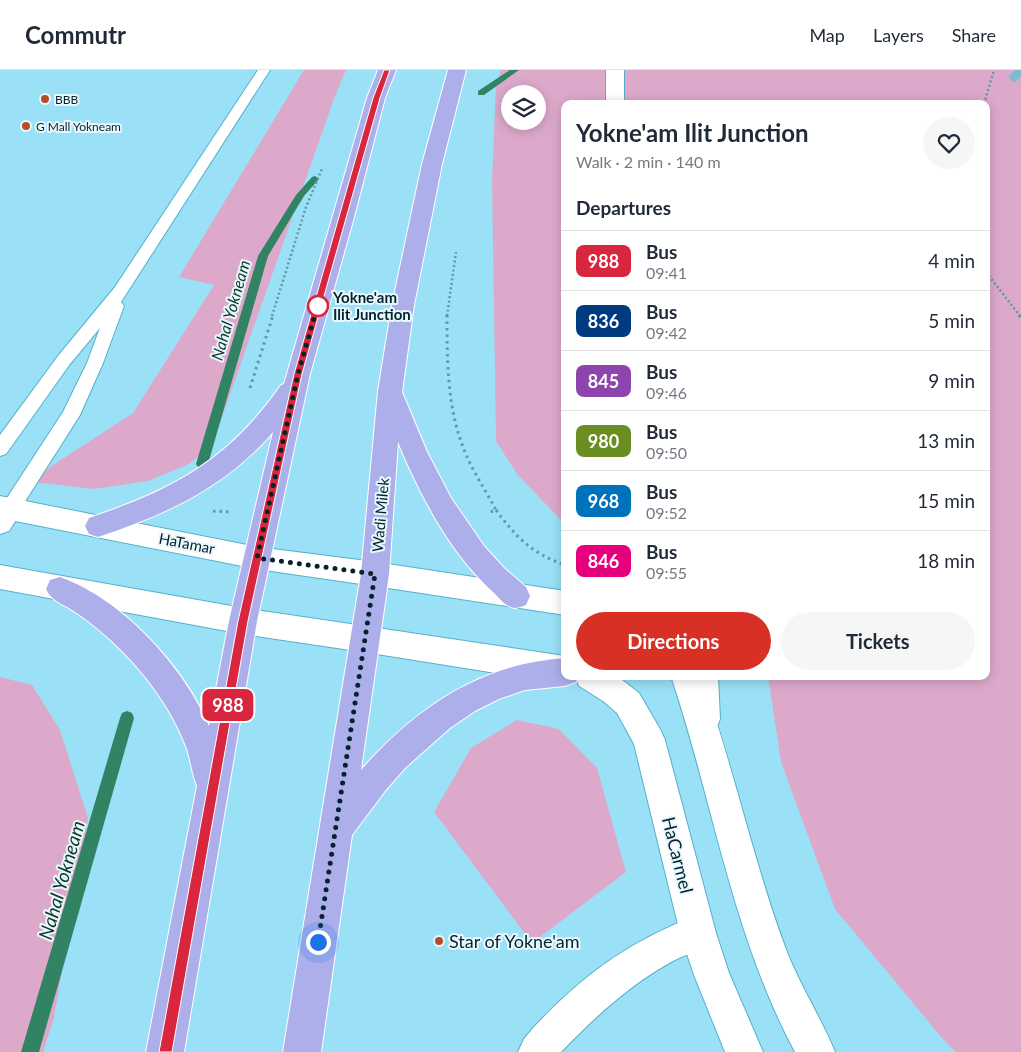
<!DOCTYPE html>
<meta charset="utf-8">
<style>
:root{--surface:#fff;--page:#f6f6f7;--text:#1f2937;--muted:#747a83;--line:#e0e1e3;--accent:#d93025}
body{margin:0;font-family:Lato,sans-serif;background:var(--page);color:var(--text);height:100vh;display:flex;flex-direction:column;font-size:19px;white-space:nowrap}
*{box-sizing:border-box;margin:0}
p{font-size:16px;color:var(--muted)}
.icon{flex:none;width:28px;height:28px;fill:none;stroke:currentColor;stroke-width:2;stroke-linecap:round;stroke-linejoin:round}
.map{position:relative;flex:1;overflow:hidden}
.sheet{position:absolute;left:561px;top:30px;width:429px;height:580px;display:flex;flex-direction:column;background:var(--surface);border-radius:10px;box-shadow:0 2px 12px #0003}
.sheet>*{flex:none}
.badge{padding:0 10px;border-radius:8px;font-size:18px;line-height:32px}
.tools{position:absolute;left:501px;top:15px;display:grid;gap:10px}
.tools a{display:grid;place-items:center;width:45px;height:45px;border-radius:50%;background:var(--surface);box-shadow:0 2px 12px #0003;font-size:25px}
.you{position:absolute;width:25px;height:25px;margin:-12px;border:4px solid #fff;border-radius:50%;background:#1a73e8;box-shadow:0 0 0 8px #1a73e833}
.map>.badge{position:absolute;translate:-50% -50%;box-shadow:0 0 0 2px #fff}
h2{padding:0 15px;font-size:19px;line-height:45px}
.round{display:grid;place-items:center;flex:none;width:52px;height:52px;border-radius:26px;background:var(--page)}
.head{display:flex;align-items:center;justify-content:space-between;height:85px;padding:0 15px}
h1{font-size:24px;font-weight:700;line-height:38px}
.button{display:flex;gap:10px;margin-top:auto;padding:10px 15px}
.button a{flex:1;height:58px;border-radius:30px;background:var(--accent);color:#fff;font-size:20px;font-weight:700;line-height:58px;text-align:center}
.button a+a{background:var(--page);color:var(--text)}
ul{padding:0;list-style:none}
li{display:flex;align-items:center;gap:15px;height:60px;padding:0 15px;border-top:1px solid var(--line)}
li div{flex:1}
li b{display:block;font-size:19px}
li em{font-style:normal}
li .badge{min-width:55px;font-weight:700;text-align:center}
header{display:flex;align-items:center;gap:30px;box-sizing:border-box;height:70px;padding:0 25px;background:var(--surface);border-bottom:1px solid var(--line)}
header strong{font-size:24px}
nav{display:flex;gap:28px;margin-inline-start:auto;font-size:18px}
.map>svg:first-child{display:block}
</style>
<header>
<strong>Commutr</strong>
<nav><a>Map</a><a>Layers</a><a>Share</a></nav>
</header>
<div class="map">
<svg width="1021" height="982" viewBox="0 0 1021 982">
<rect width="100%" height="100%" fill="#9ae1f7"/>
<path fill="#dda9cb" fill-rule="evenodd" d="M304,0h42l-11,26 -119,338 -15,20 -12,10 -41,17 -54,8 -60,-7 16,-15 83,-54 81,-128 -35,-8z
M501,0h520v982h-65l-14,-14 -107,-129 -54,-147 -13,-86h218v-572h-421v416l-5,-1 -43,-45 -21,-33 -4,-261 4,-95zM510,24h28v27h-28z
M0,607l32,8 28,45 28,88 -34,200 -11,34h-43z
M517,650l42,9 38,39 29,104 -94,71 -98,-131 37,-64z"/>
<g fill="none" stroke-linecap="round" stroke-linejoin="round">
<path fill="#318363" fill-rule="evenodd" d="M510,0h9l-35,25h-6v-4z
M315,106l4,3 -15,17 -36,60 -60,208 -6,4 -4,-1 -2,-3 62,-208 38,-61 16,-18z
M127,641l5,2 2,5 -95,334h-18l99,-334 2,-5z"/>
<path stroke="#7cbbce" stroke-width="19" stroke-dasharray="19 10" stroke-linecap="butt" d="M1015,0l6,6"/>
<defs>
<path id="service" d="M258,0h12l-149,232 3,4 -21,57 -23,52 -63,99 -7,3 -7,-3 -3,-5 3,-5 60,-92 24,-49 13,-35 -30,36 -64,90 -6,2v-21l58,-79 57,-69z"/>
<path id="minor" d="M606,0h18v34h-18z
M10,428l9,3 4,8 -14,22 -9,3v-32z
M688,606h30l2,43 -4,10 -11,4 -11,-4 -4,-10z
M698,845l12,6 6,12 -6,12c-13,6 -26,10 -39,17 -42,23 -77,56 -110,90h-43l6,-13 9,-11c50,-53 96,-87 165,-113z"/>
<path id="tertiary" d="M375,492l190,29v24l-190,-29 -10,-4 -4,-8 4,-8z
M364,556l201,30v20h52l22,17 21,36 5,11 51,193 13,40 34,79h-38l-31,-77 -14,-42 -46,-189 -17,-31 -14,-12 -24,-15 -3,-8 -11,6 -201,-32 -10,-4 -5,-9 5,-9z
M671,606h30c33,91 52,186 86,276 14,35 34,66 48,100h-40c-63,-117 -82,-251 -124,-376z"/>
<path id="secondary" d="M0,426l257,51 118,15 10,4 4,8 -4,8 -10,4 -118,-17 -257,-51z
M0,495l243,43 121,18 10,4 5,9 -5,9 -10,4 -121,-18 -243,-45z"/>
<path id="primary" d="M378,0h18l-11,28 -31,119 -44,157 -53,247 -73,431h-38l51,-266c-5,-12 -6,-25 -10,-37 -13,-36 -38,-71 -65,-98 -14,-14 -30,-28 -47,-39 -11,-8 -23,-10 -29,-23l4,-9 10,-3c62,22 123,89 149,149l20,-105 44,-189c-47,55 -108,83 -175,105l-9,-3 -4,-8 4,-8c84,-28 140,-58 192,-133l3,-1 83,-286z
M448,0h18l-24,94 -28,141 -12,87 25,60 24,46 33,48 20,22 22,19 4,9 -4,9c-3,1 -8,3 -11,3 -9,-1 -15,-9 -21,-15 -44,-40 -73,-96 -96,-151l-9,132 -28,196c55,-62 118,-106 204,-112v18h13l-2,6 -11,4 -40,4 -26,9 -24,12 -25,17 -45,40 -20,23 -33,44 -31,217h-38l78,-478 17,-183 14,-86 30,-141z"/>
</defs>
<use href="#service" stroke="#54b0cb" stroke-width="2"/>
<use href="#minor" stroke="#54b0cb" stroke-width="2"/>
<use href="#tertiary" stroke="#54b0cb" stroke-width="2"/>
<use href="#secondary" stroke="#54b0cb" stroke-width="2"/>
<use href="#primary" stroke="#fff" stroke-width="2"/>
<path stroke="#6198a8" stroke-width="2.5" stroke-dasharray="2 2.5" stroke-linecap="butt" d="M984,34l10,-34
M986,202l34,44
M272,246l34,-109 16,-38
M447,246l9,-64"/>
<path stroke="#6198a8" stroke-width="3" stroke-dasharray="2.5 4" stroke-linecap="butt" d="M447,245c0,46 0,94 18,137 8,20 21,39 31,58l-9,3
M1019,245l2,3
M250,318l23,-73
M496,440c21,28 35,43 69,55
M213,441l19,1"/>
<use href="#service" fill="#fff" fill-rule="evenodd"/>
<use href="#minor" fill="#fff" fill-rule="evenodd"/>
<use href="#tertiary" fill="#fff" fill-rule="evenodd"/>
<use href="#secondary" fill="#fff" fill-rule="evenodd"/>
<use href="#primary" fill="#adafeb" fill-rule="evenodd"/>
</g>
<path fill="#d7263d" stroke="#fff" d="M384,0h6l-10,28 -78,276 -54,247 -76,431h-13l79,-431 56,-247 79,-276z"/>
<g fill="none" stroke-linecap="round" stroke-linejoin="round">
<path stroke="#05232b" stroke-width="5" stroke-dasharray="0 9" d="M318,236v-2l-20,70 -41,184 118,16 -57,368"/>
</g>
<g fill="#b44d27" stroke="#e8f8fe" stroke-width="2">
<circle cx="45" cy="29" r="5"/>
<circle cx="26" cy="56" r="5"/>
<circle cx="439" cy="871" r="5"/>
</g>
<circle fill="#fff" stroke="#d7263d" stroke-width="2.5" cx="318" cy="236" r="10"/>
<g text-anchor="middle" dominant-baseline="central" stroke-width="4" stroke-linejoin="round" paint-order="stroke">
<g font-size="12" fill="#05232b" stroke="#e8f8fe" text-anchor="start">
<text x="55" y="29">BBB</text>
<text x="36" y="56">G Mall Yokneam</text>
</g>
<g font-size="15" font-weight="bold" fill="#05232b" stroke="#e8f8fe" text-anchor="start">
<text x="333" y="227">Yokne'am<tspan x="333" dy="17">Ilit Junction</tspan></text>
</g>
<g font-size="15" fill="#05232b" stroke="#e8f8fe">
<text transform="translate(380 445) rotate(-85)">Wadi Milek</text>
<text transform="translate(187 473) rotate(11)">HaTamar</text>
</g>
<g font-size="16" font-style="italic" fill="#0b3824" stroke="#e8f8fe">
<text transform="translate(230 240) rotate(-74)">Nahal Yokneam</text>
</g>
<g font-size="18" fill="#05232b" stroke="#e8f8fe">
<text transform="translate(678 785) rotate(76)">HaCarmel</text>
</g>
<g font-size="18" fill="#05232b" stroke="#e8f8fe" text-anchor="start">
<text x="449" y="871">Star of Yokne'am</text>
</g>
<g font-size="19" font-style="italic" fill="#0b3824" stroke="#e8f8fe">
<text transform="translate(61 810) rotate(-74)">Nahal Yokneam</text>
</g>
</g>
</svg>
<div class="tools">
<a><svg class="icon" aria-label="layers" viewBox="0 0 24 24"><path d="M12 4l9 5-9 5-9-5zM3 14l9 5 9-5"/></svg></a>
</div>
<div class="you" style="left:318px;top:872px"></div>
<b class="badge" style="left:228px;top:635px;background:#d7263d;color:#fff">988</b>
<section class="sheet">
<div class="head"><div><h1>Yokne'am Ilit Junction</h1><p>Walk · 2 min · 140 m</p></div><a class="round"><svg class="icon" aria-label="heart" viewBox="0 0 24 24"><path d="M12 20l-8-8c-3-5 5-10 8-4 3-6 11-1 8 4z"/></svg></a></div>
<h2>Departures</h2>
<ul>
<li><span class="badge" style="background:#d7263d;color:#fff">988</span><div><b>Bus</b><p>09:41</p></div><em>4 min</em></li>
<li><span class="badge" style="background:#003b80;color:#fff">836</span><div><b>Bus</b><p>09:42</p></div><em>5 min</em></li>
<li><span class="badge" style="background:#8e44ad;color:#fff">845</span><div><b>Bus</b><p>09:46</p></div><em>9 min</em></li>
<li><span class="badge" style="background:#6b8e23;color:#fff">980</span><div><b>Bus</b><p>09:50</p></div><em>13 min</em></li>
<li><span class="badge" style="background:#0072bc;color:#fff">968</span><div><b>Bus</b><p>09:52</p></div><em>15 min</em></li>
<li><span class="badge" style="background:#e6007e;color:#fff">846</span><div><b>Bus</b><p>09:55</p></div><em>18 min</em></li>
</ul>
<div class="button"><a>Directions</a><a>Tickets</a></div>
</section>
</div>
